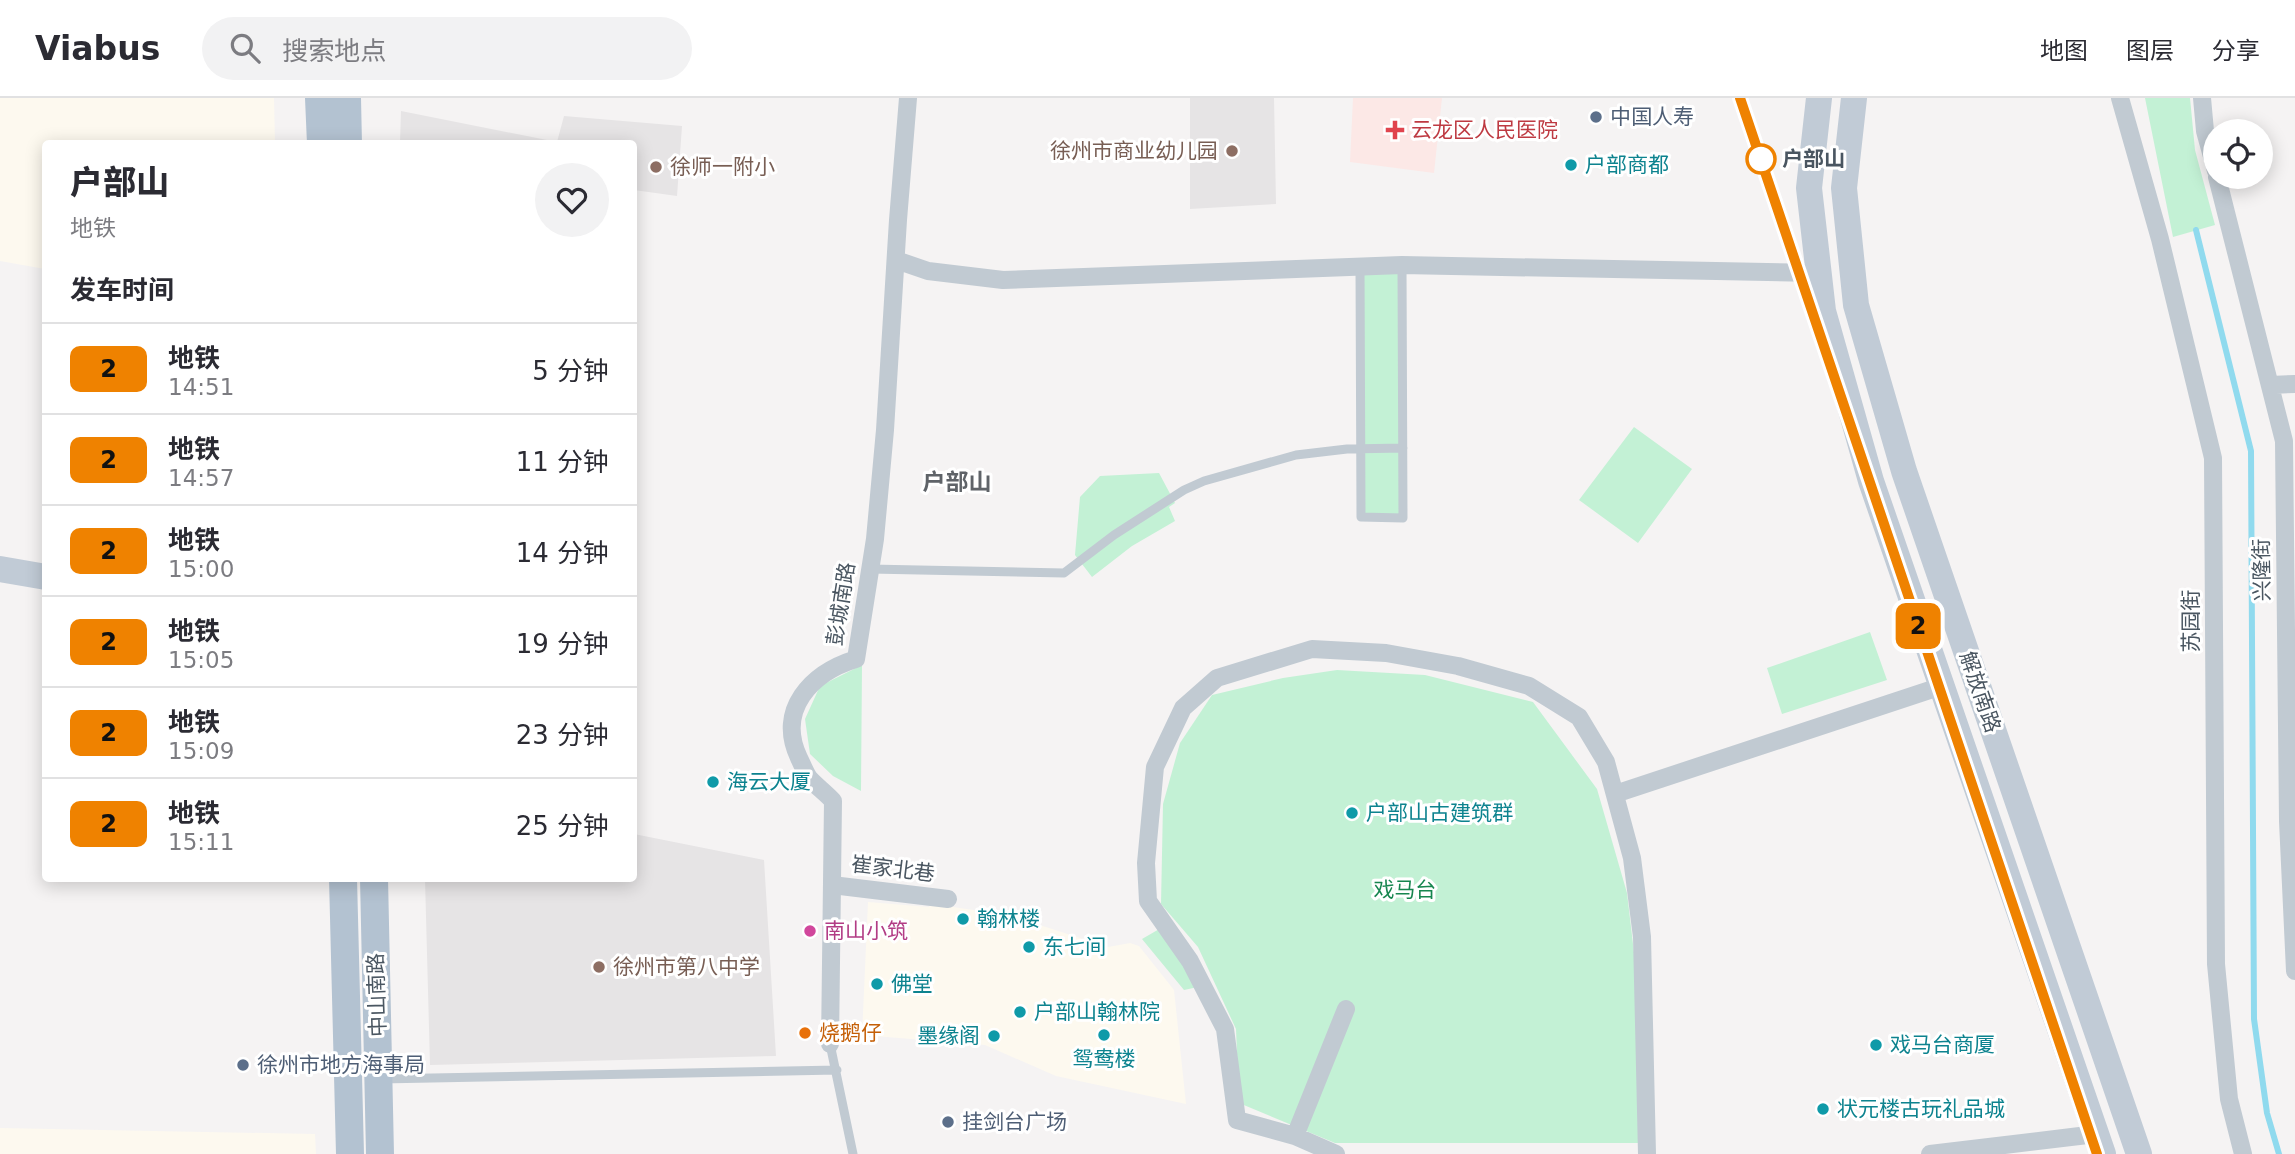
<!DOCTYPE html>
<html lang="zh">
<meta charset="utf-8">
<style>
:root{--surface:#fff;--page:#f2f2f3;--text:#2b2b33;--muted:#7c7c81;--line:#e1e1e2}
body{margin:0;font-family:"DejaVu Sans","Noto Sans SC",sans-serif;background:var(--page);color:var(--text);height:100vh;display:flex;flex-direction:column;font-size:26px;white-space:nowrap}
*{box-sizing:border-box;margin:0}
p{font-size:23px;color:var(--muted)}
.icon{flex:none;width:38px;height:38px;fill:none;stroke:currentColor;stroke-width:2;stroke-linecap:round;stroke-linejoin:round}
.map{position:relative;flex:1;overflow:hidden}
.drawer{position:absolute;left:42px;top:42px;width:595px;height:742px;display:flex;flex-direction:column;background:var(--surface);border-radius:7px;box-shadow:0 4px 18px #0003}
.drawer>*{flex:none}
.badge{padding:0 14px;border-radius:10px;font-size:24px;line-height:46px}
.fabs{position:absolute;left:2203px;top:21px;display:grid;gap:14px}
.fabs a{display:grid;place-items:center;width:70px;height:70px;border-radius:50%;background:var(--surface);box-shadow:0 4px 18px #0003;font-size:35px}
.map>.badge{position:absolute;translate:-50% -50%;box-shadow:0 0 0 4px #fff}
h2{padding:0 28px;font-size:26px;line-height:63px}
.round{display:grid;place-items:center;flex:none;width:74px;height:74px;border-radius:37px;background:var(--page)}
.head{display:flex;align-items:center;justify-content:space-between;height:119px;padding:0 28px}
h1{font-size:33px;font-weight:800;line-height:52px}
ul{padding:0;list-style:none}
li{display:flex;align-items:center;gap:21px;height:91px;padding:0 28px;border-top:2px solid var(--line)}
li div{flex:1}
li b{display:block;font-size:26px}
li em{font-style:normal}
li .badge{min-width:77px;font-weight:700;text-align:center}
header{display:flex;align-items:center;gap:42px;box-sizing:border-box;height:98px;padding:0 35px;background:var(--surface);border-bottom:2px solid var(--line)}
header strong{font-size:33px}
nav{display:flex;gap:38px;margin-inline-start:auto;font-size:24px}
.search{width:490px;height:63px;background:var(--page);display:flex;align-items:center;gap:18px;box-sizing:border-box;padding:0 24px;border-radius:38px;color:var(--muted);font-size:26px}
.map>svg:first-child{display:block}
</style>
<header>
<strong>Viabus</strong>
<div class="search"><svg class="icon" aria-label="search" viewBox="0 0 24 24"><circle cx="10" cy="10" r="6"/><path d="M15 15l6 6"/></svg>搜索地点</div>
<nav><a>地图</a><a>图层</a><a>分享</a></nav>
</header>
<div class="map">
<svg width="2295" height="1056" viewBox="0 0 2295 1056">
<rect width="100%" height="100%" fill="#f5f3f3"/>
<path fill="#fdf9ef" d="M0,0h274l1,45 -229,1 -1,125 -45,-8z
M868,804l61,5 1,-3h3l47,7 41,8 87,28 22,-4 9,3 35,44 12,114 -130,-28 -71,-31 -123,-10z
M0,1030l315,6 1,20h-316z"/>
<path fill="#e6e4e5" d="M1190,0h84l2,106 -86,5z
M401,13l156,31 7,-26 118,10 -5,70 -43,-6v-46l-234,-1z
M634,736l130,26 12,196 -346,9 -5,-186 209,-1z"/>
<path fill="#fce8e6" d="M1353,0h89l-8,75 -84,-11z"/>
<path fill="#c3f1d5" d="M2145,0h45l5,52 20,75 -42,12z
M1360,174l42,1 1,245 -42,-1z
M1634,329l58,42 -54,74 -59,-43z
M1159,375l16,30 -6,4 6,14 -43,25 -40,31 -17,-22 5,-58 20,-21z
M1870,534l17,48 -105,34 -15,-46z
M862,567l-1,126 -28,-15 -23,-22 -5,-35 15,-33z
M1337,572l88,5 108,27 64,87 30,104 10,85 4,165h-306l-96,-40 -3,-74 -38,-82 -37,-43 2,-100 17,-61 32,-48 71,-17z
M1161,830l37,59 -14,3 -42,-51z"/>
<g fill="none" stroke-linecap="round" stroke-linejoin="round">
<path stroke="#90daee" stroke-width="6" d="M2196,132l55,221 3,568 13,94 12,41"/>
<path stroke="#c1cad2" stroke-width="9" d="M1360,168l1,251 42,1 -1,-253
M870,471l194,4 50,-38 70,-45 20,-9 92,-26 51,-6 56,-1
M830,946l23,110
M380,981l457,-9"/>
<path stroke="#c1cad2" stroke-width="18" d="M2120,0l40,141 53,219 3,506 13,135 14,55
M2202,0l3,33 11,40
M2217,79l67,264 4,380 7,150
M896,162l32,11 75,9 399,-15 415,8
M2270,287l25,-1
M1615,696l327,-108
M832,787l116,14
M830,946l3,-243c-7,-8 -17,-15 -24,-23 -4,-6 -7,-14 -10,-20 -23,-48 12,-85 57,-99l19,-120 10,-109 13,-210 10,-122
M1295,1038l51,-127
M1336,1056l-41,-18 -58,-16 -12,-91 -35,-68 -42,-60 -2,-38 9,-96 28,-59 34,-30 95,-29 74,4 72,13 71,20 50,31 27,45 26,96 10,79 5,217
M1930,1056l166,-20"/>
<path stroke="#c1cbd6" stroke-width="26" d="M1819,0l-10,90 14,123 48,170 232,673
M1854,0l-10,90 12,117 48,166 235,683
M0,471l46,8"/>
<path stroke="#b3c2d1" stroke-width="28" d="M319,0l2,46
M347,0l1,46
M343,780l7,276
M374,780l6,276"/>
</g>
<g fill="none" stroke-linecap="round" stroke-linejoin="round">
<defs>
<path id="line" d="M1740,0l357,1056"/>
</defs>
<use href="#line" stroke="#fff" stroke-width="16"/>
<use href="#line" stroke="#ef8200" stroke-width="10"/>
</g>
<g fill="#5c6f8a" stroke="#fff" stroke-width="2.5">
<circle cx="1596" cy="19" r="7"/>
<circle cx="243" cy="967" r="7"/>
<circle cx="948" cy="1024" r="7"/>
</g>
<path fill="#e0444e" stroke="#fff" stroke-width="2.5" d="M1391.5 21.5h7v7h7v7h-7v7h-7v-7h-7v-7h7z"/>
<g fill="#8d6e63" stroke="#fff" stroke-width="2.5">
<circle cx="1232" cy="53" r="7"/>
<circle cx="656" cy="69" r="7"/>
<circle cx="599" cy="869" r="7"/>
</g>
<circle fill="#fff" stroke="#ef8200" stroke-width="3.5" cx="1761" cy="61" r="14"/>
<g fill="#0f9aa8" stroke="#fff" stroke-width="2.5">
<circle cx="1571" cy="67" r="7"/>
<circle cx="713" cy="684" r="7"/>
<circle cx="1352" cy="715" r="7"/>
<circle cx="963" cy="821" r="7"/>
<circle cx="1029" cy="849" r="7"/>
<circle cx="877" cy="886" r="7"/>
<circle cx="1020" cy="914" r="7"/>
<circle cx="1104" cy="937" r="7"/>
<circle cx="994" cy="938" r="7"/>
<circle cx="1876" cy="947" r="7"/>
<circle cx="1823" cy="1011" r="7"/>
</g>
<circle fill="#d1479c" stroke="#fff" stroke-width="2.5" cx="810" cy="833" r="7"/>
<circle fill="#e8710a" stroke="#fff" stroke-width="2.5" cx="805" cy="935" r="7"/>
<g text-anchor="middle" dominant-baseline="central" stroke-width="6" stroke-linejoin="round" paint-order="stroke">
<g font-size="21" fill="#4e5e75" stroke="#fff" text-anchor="start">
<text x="1610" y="19">中国人寿</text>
<text x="257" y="967">徐州市地方海事局</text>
<text x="962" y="1024">挂剑台广场</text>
</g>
<g font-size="21" fill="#be3a42" stroke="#fff" text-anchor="start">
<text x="1411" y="32">云龙区人民医院</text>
</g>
<g font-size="21" fill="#785e54" stroke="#fff" text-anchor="start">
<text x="1218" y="53" text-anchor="end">徐州市商业幼儿园</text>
<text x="670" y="69">徐师一附小</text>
<text x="613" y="869">徐州市第八中学</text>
</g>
<g font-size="21" font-weight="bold" fill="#4a5661" stroke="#fff" text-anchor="start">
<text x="1782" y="61">户部山</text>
</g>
<g font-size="21" fill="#0d838f" stroke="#fff" text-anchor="start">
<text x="1585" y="67">户部商都</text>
<text x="727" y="684">海云大厦</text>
<text x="1366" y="715">户部山古建筑群</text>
<text x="977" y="821">翰林楼</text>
<text x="1043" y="849">东七间</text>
<text x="891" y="886">佛堂</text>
<text x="1034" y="914">户部山翰林院</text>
<text x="980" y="938" text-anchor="end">墨缘阁</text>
<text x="1890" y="947">戏马台商厦</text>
<text x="1104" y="961" text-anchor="middle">鸳鸯楼</text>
<text x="1837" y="1011">状元楼古玩礼品城</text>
</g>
<g font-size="21" fill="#4a5661" stroke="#fff">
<text transform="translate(2262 472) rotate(-91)">兴隆街</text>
<text transform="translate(841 506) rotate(-81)">彭城南路</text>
<text transform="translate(2191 523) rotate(-90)">苏园街</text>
<text transform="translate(1980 594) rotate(71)">解放南路</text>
<text transform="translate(893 771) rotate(7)">崔家北巷</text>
<text transform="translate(377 897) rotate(-92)">中山南路</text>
</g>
<g font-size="21" fill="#17864f" stroke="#fff">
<text x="1405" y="792">戏马台</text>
</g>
<g font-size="21" fill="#b23c85" stroke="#fff" text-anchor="start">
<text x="824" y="833">南山小筑</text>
</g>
<g font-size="21" fill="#c56008" stroke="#fff" text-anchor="start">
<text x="819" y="935">烧鹅仔</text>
</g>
<g font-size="23" font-weight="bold" fill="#5f6368" stroke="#fff">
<text x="957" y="384">户部山</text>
</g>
</g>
</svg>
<div class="fabs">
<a><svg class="icon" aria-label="locate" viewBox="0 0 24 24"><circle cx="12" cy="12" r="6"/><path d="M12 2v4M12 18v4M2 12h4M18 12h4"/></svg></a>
</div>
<b class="badge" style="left:1918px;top:528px;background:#ef8200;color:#111">2</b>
<section class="drawer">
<div class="head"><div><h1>户部山</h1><p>地铁</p></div><a class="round"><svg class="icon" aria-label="heart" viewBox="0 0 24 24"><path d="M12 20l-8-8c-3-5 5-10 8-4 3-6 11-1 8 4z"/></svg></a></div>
<h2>发车时间</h2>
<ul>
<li><span class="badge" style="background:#ef8200;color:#111">2</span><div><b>地铁</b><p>14:51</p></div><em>5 分钟</em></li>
<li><span class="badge" style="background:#ef8200;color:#111">2</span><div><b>地铁</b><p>14:57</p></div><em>11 分钟</em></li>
<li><span class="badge" style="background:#ef8200;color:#111">2</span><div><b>地铁</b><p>15:00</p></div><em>14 分钟</em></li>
<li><span class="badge" style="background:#ef8200;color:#111">2</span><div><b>地铁</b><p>15:05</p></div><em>19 分钟</em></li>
<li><span class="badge" style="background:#ef8200;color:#111">2</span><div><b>地铁</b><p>15:09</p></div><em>23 分钟</em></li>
<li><span class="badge" style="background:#ef8200;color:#111">2</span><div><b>地铁</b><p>15:11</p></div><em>25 分钟</em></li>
</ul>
</section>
</div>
